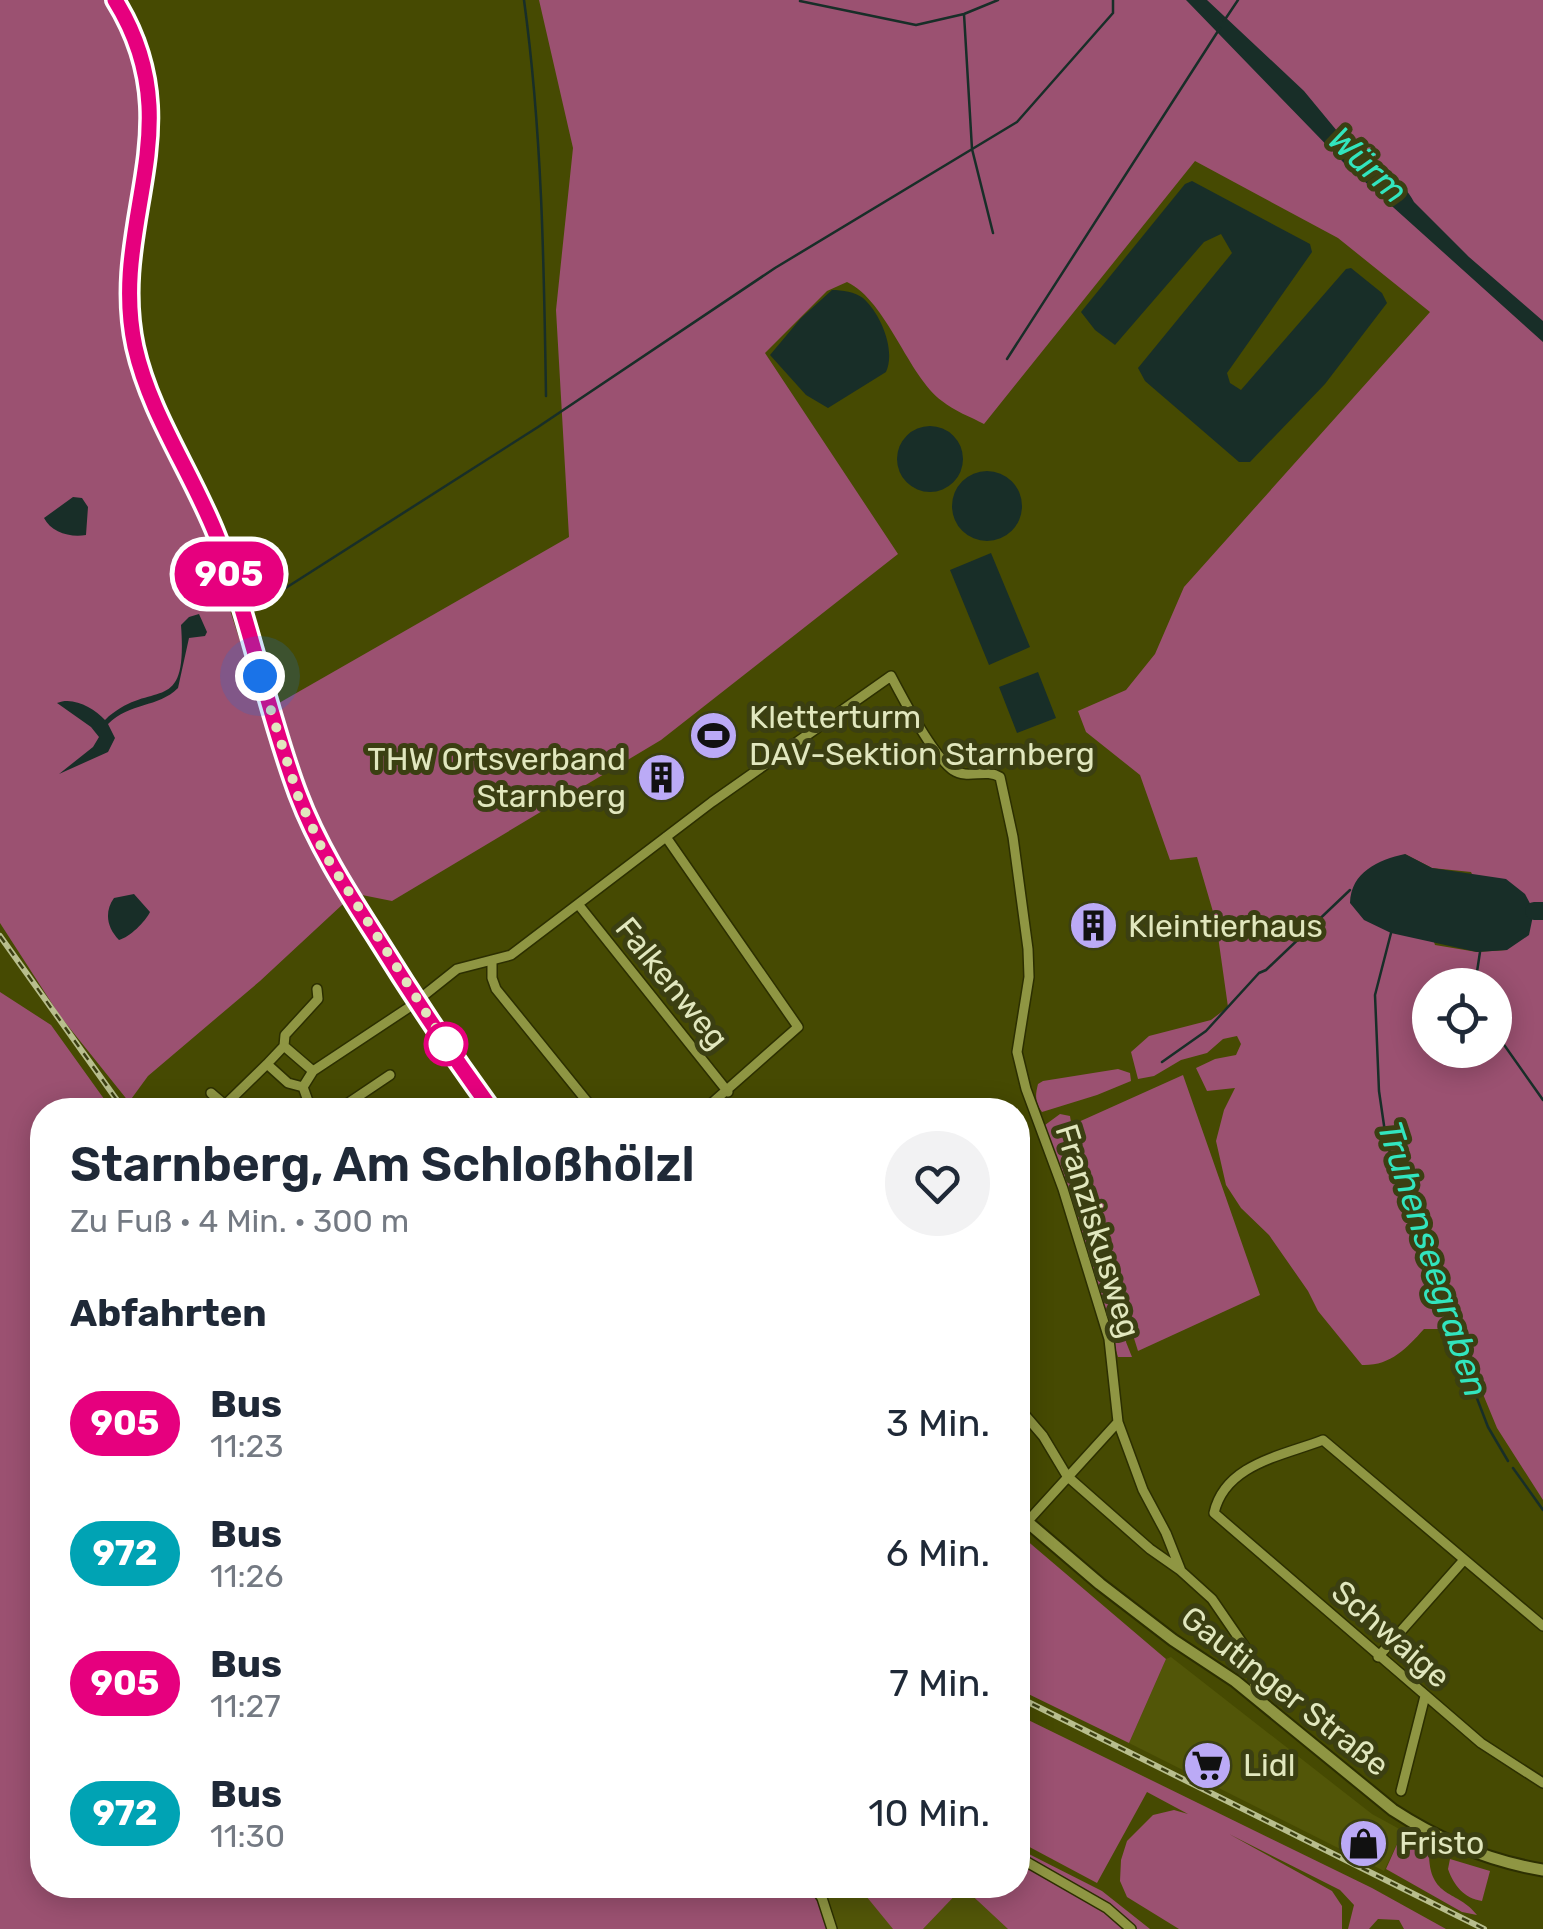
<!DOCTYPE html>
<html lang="de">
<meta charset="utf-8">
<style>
:root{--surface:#fff;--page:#f2f2f3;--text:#1f2937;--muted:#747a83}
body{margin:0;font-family:Rubik,sans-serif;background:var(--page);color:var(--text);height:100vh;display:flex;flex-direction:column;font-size:38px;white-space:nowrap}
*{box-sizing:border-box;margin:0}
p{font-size:32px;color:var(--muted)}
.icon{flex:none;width:55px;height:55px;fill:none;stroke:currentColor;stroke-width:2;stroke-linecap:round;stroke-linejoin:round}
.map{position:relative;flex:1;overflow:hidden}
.sheet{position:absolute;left:30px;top:1098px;width:1000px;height:800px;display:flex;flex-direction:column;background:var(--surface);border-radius:40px;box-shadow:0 5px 25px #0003}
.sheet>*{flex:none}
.badge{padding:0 20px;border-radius:32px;font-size:35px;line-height:65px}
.controls{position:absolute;left:1412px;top:968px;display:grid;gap:20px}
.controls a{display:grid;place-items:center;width:100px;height:100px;border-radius:50%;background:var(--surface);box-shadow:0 5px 25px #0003;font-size:50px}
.you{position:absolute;width:50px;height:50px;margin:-25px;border:8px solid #fff;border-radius:50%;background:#1a73e8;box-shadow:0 0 0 15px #1a73e833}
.map>.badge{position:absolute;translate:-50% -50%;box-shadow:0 0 0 5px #fff}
h2{padding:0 40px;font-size:38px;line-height:90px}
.round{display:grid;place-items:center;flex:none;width:105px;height:105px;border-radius:52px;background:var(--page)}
.overview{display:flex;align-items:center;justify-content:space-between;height:170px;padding:0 40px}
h1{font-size:48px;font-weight:600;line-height:75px}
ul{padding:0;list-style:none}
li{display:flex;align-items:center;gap:30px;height:130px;padding:0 40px}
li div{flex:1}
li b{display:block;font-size:38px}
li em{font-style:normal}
li .badge{min-width:110px;font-weight:700;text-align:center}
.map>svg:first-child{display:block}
</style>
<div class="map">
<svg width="1543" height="1929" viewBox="0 0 1543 1929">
<rect width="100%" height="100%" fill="#464a02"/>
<path fill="#525608" d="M1171,1657l201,157 31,17 -19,40 -255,-128 37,-84z
M826,1885h31l37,44h-59l-12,-37 -1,-5z
M963,1886l45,43h-85z"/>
<path fill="#9b5171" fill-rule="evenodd" d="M0,0h107l30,65 6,63 -21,180 9,62 10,31 36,68 27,61 85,262 15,38 39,74 -83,77 -112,95 -19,26 -69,-86 -60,-93z
M539,0h1004v1500l-46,-72 -43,-104 -7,5h-23c-18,20 -34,37 -62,36l-44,-54 -10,-20 -39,-56 -28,-27 -15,-23 -10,-44 8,-31 11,-22 -28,3 -11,-23 19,-9 21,-4 5,-11 -4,-8 -14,3 -16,14 -26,7 -27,16 -16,3 -7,-27 18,-16 62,-16 17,-13 -12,-85 -19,-65 -27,3 -30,-85 -54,-43 -8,-21 48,-21 29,-36 29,-67 246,-275 -92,-74 -143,-77 -211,263c-13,-7 -30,-13 -42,-23 -34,-25 -55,-100 -95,-119l-20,9 -62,62 133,201 -237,186 -269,161 -35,-7 -38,-68 -40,-123 290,-166 -13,-227 17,-162zM1405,854l27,14 39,4 36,78 -30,2 -42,-7zM1430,985h65v65h-65z
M0,992l51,33 61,85h-70v775h769l9,14 8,30h-828z
M1118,1069l12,4 1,8 -34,14 -55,17c-7,-9 -7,-16 -4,-28l5,-3z
M1183,1075l77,220 -122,56 -10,-32 -2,23 6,15h-14l-73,-232 15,-11 10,2 7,44 10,12 -13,-48z
M1018,1533l148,126 -37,84 -111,-54z
M1018,1715l354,173 74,41h-42l-5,-9 -21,-1 -9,10h-21l6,-24 -14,-15 -111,-56 103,57 10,15v23h-163l-52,-32 -7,-16 1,-21 6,-19 26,-26 21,-5 14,4 -41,-22 -50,91 -75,-40 -3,6 83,42 48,38h-142l-45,-42 -40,42h-30l-36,-44h161z
M1403,1831l26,19c-1,50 29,39 48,65l-15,-3 -76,-43z
M1450,1859l40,12 -8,30c-18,-3 -28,-15 -34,-32z"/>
<path fill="#182e28" d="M1186,0h21l97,91 43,52 6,1c15,23 50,34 61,58l55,55 74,64v21l-199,-179z
M1192,181l118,63 2,8 -85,121 3,10 11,7 105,-121 5,-1 31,25 5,10 -62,81 -75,78h-11l-94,-81 -7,-13 94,-115 -11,-19 -17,8 -89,103 -20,-15 -14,-18 104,-128z
M832,290c10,0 23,2 31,8 18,16 33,52 23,74l-58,36 -22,-13 -36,-40 31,-37z
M897 459a33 33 0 1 1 66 0a33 33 0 1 1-66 0Z
M952 506a35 35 0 1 1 70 0a35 35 0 1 1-70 0Z
M73,497l9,1 6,9 -2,28c-16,3 -35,-3 -42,-17z
M991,553l39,94 -41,18 -39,-95z
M199,614l8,18 -2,4 -16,2 -11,50c-20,20 -48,14 -70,36l7,14 -7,14 -49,22 34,-27 6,-10 -8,-10 -34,-24c16,-7 37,5 48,17 47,-44 83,1 76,-95l8,-8z
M1038,672l18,46 -39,15 -18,-46z
M1405,854l27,14 74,11 19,15 9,17 -5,24 -22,15 -30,2 -86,-19 -27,-13 -14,-17c1,-31 28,-43 55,-49z
M134,894l16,18c-5,10 -20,25 -31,28 -12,-12 -15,-28 -5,-42z"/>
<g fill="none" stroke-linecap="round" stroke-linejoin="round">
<path stroke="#182e28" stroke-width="2.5" d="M524,0c18,131 20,263 22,396
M800,1l116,24 48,-11 34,-14
M964,14l8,135 21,84
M1224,21l14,-21
M1007,359l213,-331
M270,598l268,-171 237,-159 242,-146 96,-109v-13
M1391,933l-16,62 4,96 7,48 26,90 21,55 55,143 20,34
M1475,985l5,-33
M1495,1032l48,68
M1162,1062l44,-31 53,-58 7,-3 84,-80
M1513,1468l30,42"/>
<path stroke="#182e28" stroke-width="18" d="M1534,911h9"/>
<defs>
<path id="street" d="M666,837l132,190 -94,83
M578,904l150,188
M492,960v18l4,11 98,121
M284,1046l1,-11 33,-36 -1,-10
M303,1087l-15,-4 -21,-19 17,-18 29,25
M211,1093l14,12 42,-41
M317,1110l-9,-9 -5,-14 10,-16 95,-63 49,-39 54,-14 201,-153 179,-126c12,23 42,80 62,94 15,10 32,-2 47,7l13,60 15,112 1,28 -12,75 9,37 37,100 46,150 9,83 25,68 23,43 15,38 31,28 35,51 11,49
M338,1110l52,-35
M1018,1407l25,29 24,40 83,73 30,21
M1027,1522l91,-100
M1543,1626l-220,-186c-41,16 -98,24 -109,73l267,230 62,40
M1378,1657l85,-96
M1401,1791l24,-95
M1018,1857l89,51 24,21
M813,1885l9,13 10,31"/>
<path id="secondary" d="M115,0c79,127 -7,221 20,347 15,67 56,124 81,187 34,84 50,175 82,260 20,55 52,104 84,153 35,55 72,110 110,163
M1018,1514l82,70 73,56 62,41 158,129c46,30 95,51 150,60"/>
</defs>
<use href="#street" stroke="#2c2f01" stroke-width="12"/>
<use href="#secondary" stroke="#2c2f01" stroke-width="15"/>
<use href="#street" stroke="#8f9643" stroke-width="9"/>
<use href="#secondary" stroke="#8f9643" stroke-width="11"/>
<defs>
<path id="rail" d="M0,936l124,174
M1018,1697l466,232"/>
</defs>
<use href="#rail" stroke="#b8be8d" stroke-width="6"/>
<use href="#rail" stroke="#3b3f12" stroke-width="2.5" stroke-dasharray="8" stroke-linecap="butt"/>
</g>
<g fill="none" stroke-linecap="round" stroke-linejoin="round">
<defs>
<path id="line" d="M115,0c79,127 -7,221 20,347 15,67 56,124 81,187 34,84 50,175 82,260 20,53 50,99 80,146 36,58 74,115 114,170"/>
</defs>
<use href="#line" stroke="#fff" stroke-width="22"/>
<use href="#line" stroke="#e6007e" stroke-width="15"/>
<path stroke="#e1e7be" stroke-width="10" stroke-dasharray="0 18" d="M260,676l38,120 26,57 122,191"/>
</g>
<defs>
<symbol id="stadium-disc" viewBox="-11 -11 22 22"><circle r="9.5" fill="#bbaaf6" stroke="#3b3f12"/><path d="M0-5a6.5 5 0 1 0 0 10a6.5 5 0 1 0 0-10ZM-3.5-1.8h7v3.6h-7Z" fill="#111"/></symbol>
<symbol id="building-disc" viewBox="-11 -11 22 22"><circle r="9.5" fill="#bbaaf6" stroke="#3b3f12"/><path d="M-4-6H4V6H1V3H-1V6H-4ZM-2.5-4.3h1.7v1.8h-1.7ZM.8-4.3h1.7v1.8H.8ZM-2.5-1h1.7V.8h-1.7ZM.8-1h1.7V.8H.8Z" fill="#111"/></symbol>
<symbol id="supermarket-disc" viewBox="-11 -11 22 22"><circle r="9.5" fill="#bbaaf6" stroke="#3b3f12"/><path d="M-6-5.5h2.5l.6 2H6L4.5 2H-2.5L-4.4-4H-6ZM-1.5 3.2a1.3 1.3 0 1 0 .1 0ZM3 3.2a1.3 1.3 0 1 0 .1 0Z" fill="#111"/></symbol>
<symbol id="shop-disc" viewBox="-11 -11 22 22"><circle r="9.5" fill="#bbaaf6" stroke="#3b3f12"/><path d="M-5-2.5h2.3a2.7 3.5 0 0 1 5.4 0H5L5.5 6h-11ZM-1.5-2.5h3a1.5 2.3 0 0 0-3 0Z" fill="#111"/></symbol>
</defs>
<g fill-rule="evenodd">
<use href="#stadium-disc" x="686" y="708" width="55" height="55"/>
<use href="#building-disc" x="634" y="750" width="55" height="55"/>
<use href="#building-disc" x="1066" y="898" width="55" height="55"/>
<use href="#supermarket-disc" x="1180" y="1738" width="55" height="55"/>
<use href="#shop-disc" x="1336" y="1816" width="55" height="55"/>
</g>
<circle fill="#fff" stroke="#e6007e" stroke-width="5" cx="446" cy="1044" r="20"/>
<g text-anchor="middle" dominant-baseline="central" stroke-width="10" stroke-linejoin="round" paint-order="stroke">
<g font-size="32" fill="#e1e7be" stroke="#3b3f12" text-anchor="start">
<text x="749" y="717">Kletterturm<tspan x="749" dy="37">DAV-Sektion Starnberg</tspan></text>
<text x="626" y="759" text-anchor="end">THW Ortsverband<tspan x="626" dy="37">Starnberg</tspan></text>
<text x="1128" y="926">Kleintierhaus</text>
<text x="1243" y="1765">Lidl</text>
<text x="1399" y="1843">Fristo</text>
</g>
<g font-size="32" fill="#e1e7be" stroke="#3b3f12">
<text transform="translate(672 983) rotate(51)">Falkenweg</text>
<text transform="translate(1098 1231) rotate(73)">Franziskusweg</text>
<text transform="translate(1391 1634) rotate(41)">Schwaige</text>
<text transform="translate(1285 1691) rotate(38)">Gautinger Straße</text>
</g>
<g font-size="35" font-style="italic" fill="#32e5be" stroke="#3b3f12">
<text transform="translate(1368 165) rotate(43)">Würm</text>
<text transform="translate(1433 1259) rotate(72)">Truhenseegraben</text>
</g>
</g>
</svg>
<div class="controls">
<a><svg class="icon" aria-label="locate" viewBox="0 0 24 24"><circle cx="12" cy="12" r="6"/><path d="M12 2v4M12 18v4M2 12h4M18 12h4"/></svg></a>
</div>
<div class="you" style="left:260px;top:676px"></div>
<b class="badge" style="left:229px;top:574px;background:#e6007e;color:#fff">905</b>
<section class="sheet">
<div class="overview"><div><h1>Starnberg, Am Schloßhölzl</h1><p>Zu Fuß · 4 Min. · 300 m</p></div><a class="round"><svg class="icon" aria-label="heart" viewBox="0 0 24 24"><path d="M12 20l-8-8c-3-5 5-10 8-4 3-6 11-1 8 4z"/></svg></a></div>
<h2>Abfahrten</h2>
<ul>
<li><span class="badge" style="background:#e6007e;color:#fff">905</span><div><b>Bus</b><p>11:23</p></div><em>3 Min.</em></li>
<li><span class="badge" style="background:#00a3b4;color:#fff">972</span><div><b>Bus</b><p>11:26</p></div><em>6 Min.</em></li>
<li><span class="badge" style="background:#e6007e;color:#fff">905</span><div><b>Bus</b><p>11:27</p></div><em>7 Min.</em></li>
<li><span class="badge" style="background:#00a3b4;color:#fff">972</span><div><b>Bus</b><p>11:30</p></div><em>10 Min.</em></li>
</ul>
</section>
</div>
